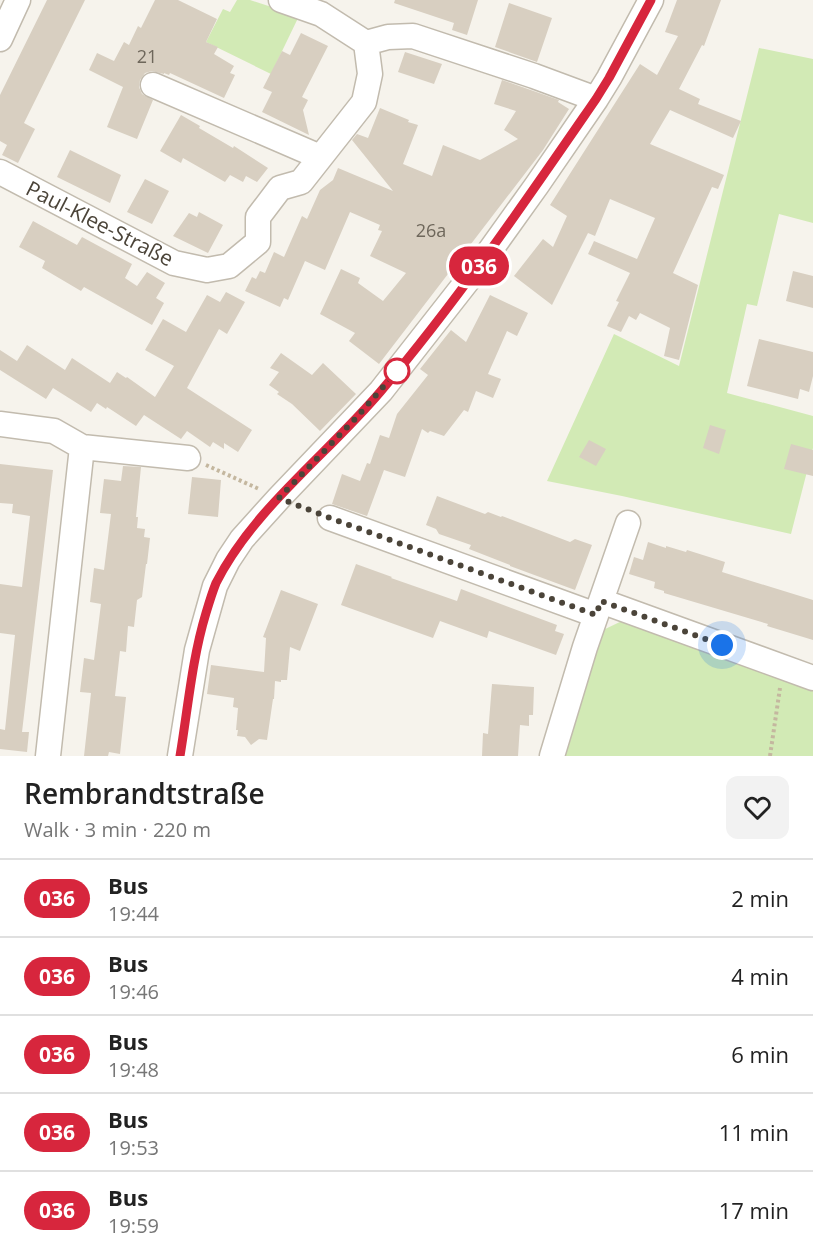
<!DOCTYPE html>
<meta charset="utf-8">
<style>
:root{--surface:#fff;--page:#f2f2f2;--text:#222;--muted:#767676;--line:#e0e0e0}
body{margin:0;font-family:"Open Sans",sans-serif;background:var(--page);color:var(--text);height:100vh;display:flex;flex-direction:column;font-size:22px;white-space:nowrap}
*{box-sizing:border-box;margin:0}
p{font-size:20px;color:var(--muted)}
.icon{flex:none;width:33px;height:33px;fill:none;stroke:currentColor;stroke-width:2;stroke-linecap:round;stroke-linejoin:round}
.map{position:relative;height:756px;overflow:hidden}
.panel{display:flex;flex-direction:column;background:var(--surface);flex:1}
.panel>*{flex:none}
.badge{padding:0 12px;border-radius:20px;font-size:21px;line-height:39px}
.you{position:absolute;width:30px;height:30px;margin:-15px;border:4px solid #fff;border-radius:50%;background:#1a73e8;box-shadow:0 0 0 9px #1a73e833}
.map>.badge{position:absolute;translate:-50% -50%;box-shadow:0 0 0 3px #fff}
.round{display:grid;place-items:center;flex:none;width:63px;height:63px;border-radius:12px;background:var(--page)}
.summary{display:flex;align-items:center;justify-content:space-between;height:102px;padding:0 24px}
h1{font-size:28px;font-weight:600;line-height:45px}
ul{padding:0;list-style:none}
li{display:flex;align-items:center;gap:18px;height:78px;padding:0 24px;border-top:2px solid var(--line)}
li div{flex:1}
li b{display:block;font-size:22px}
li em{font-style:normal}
li .badge{min-width:66px;font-weight:700;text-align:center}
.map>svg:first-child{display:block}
</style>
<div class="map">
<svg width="813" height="756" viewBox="0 0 813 756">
<rect width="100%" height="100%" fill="#f6f3ec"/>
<path fill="#d2eab5" d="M237,0h13l49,16 -28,58 -65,-32 17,-33 7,3z
M759,48l54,11v164l-34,-9 -22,92 -10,-2 -20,89 86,23v32l-22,86 -169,-38 -75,-15 67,-147 65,32z
M624,620l189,68v68h-250l38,-125z"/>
<path fill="#d8cfc1" d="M47,0h38l-61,123 11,6 -17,34 -16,-8 5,-10 -7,-4v-46z
M155,0h23l39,19 -11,23 12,5 -4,7 20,12 -4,7 5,2 -11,23 -54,-25 -1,2 -5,-2v1l-12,-3 -7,2 -5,7 -1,7 3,7 11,6 -16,39 -30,-12 16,-40 -34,-17 8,-17 17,8 10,-19 5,3 9,-19 3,2z
M395,0h83l-11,35 -15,-5 2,-7 -60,-20z
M677,0h44l-17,46 -2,-1 -23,44 21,10 -2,5 43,17 -8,17 -63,-28 -20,34 74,31 -6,14 -6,-2 -39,86 25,12 -19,75 -15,-4 6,-28 -30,-15 -4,7 -7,-4 -8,16 -14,-6 12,-24 -3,-1 14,-28 -42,-19 6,-13 43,18 18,-41 -45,-19 -15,37 -7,-3 -36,72 -38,-29 29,-37 10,8 14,-31 -17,-11 90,-141 17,11 21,-39 -13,-4z
M509,3l43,15 -15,44 -42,-15z
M301,33l27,13 -26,51 6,3 -5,10 6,25 -47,-23 10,-20 -9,-4 19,-37 8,4z
M405,52l37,12 -8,20 -36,-12z
M502,80l57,20 -1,2 11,7 -26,41 -164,214 -30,-23 6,-8 -35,-19 21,-45 19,9 -2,5 25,18 23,-28 -36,-17 12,-25 -4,-1 2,-5 -30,-13 -25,58 -20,-9 -17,39 -4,-2 -4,9 -35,-16 7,-14 4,2 4,-8 5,2 9,-21 10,5 18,-41 5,3 13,-29 13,-10 5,-12 55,23 -41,-51 5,-6 11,4 12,-30 29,12 -1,2 10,3 -15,39 29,12 11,-31 37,15 38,-21 -14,-9 12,-19 -22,-7z
M181,115l19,11 -1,2 34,20 1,-2 34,22 -11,14 -11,-6 -3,6 -13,-7 -5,7 -42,-24 -2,5 -21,-12z
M70,150l51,25 -11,28 -53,-26z
M145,179l24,12 -17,33 -25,-12z
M199,212l24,13 -15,28 -35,-17 16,-23 8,4z
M33,221l44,24 5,-8 50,27 -7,14 12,8 10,-14 18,11 -9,15 8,5 -12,22 -68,-38 -3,4 -39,-23 3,-7 -26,-14z
M793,271l20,5v32l-27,-7z
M226,292l19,10 -18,32 -8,-5 -32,59 65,42 -14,22 -14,-9v6l-11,-7 -3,5 -23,-16 -6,8 -37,-24 -8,11 -29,-19 -1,2 -9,-6 -6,9 -38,-24 -7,11 -46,-29v-20l17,11 10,-16 38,25 7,-12 38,25 7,-11 9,6 1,-1 28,20 19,-31 -29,-16 18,-31 23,13 21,-37 13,7z
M490,295l38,18 -11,23 -10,-5 -19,43 13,5 -8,19 -17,-7 -8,21 -4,-2 -20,26 -14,-5 -2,2 -6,-4 -17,48 -21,-7 -17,46 -35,-12 10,-30 18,7 7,-18 3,1 10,-29 9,3 8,-24 31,-39 -8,-6 31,-39 15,12z
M759,339l54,13v24l-4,16 -9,-3 -2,10 -51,-13z
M281,353l31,22 11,-12 33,31 -36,37 -28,-27 -15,-10 2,-2 -10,-7 10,-13 -9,-4z
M710,425l16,5 -7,24 -16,-6z
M589,440l17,9 -10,17 -17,-9z
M791,444l22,6v26l-29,-7z
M0,464l53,6 -31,262h7l-2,20 -27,-3v-20l5,1 10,-95 -15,-2v-49l22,3 8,-71 -18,-3 1,-9 -13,-1z
M123,466l18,1 -5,50h2l-1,11 8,1 -1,8 6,1 -3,26h-1l-4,33 -5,3 -3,27 -6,-1 -2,26 -6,-1 -5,45 11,1 -6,57 -11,-2 -1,4h-24l7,-63 -11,-1 4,-34 10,2 7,-56 -11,-2 4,-34 10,2 7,-56 -11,-1 4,-34 17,2z
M192,477l29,3 -3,37 -30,-3z
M437,496l48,18 3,-2 13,5 1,-1 68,26 5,-3 17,6 -17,45 -65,-24v-1l-41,-16 2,-4 -32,-11 -3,-5 -10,-4z
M648,542l18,6v-2l20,6 1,-2 38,12 -3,10 91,28v40l-46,-14 1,-2 -104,-31v-2l-10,-3 1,-6 -26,-8 5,-17 9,3z
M356,564l36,13 -1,1 66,23 4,-12 96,36 -2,6 9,3 -8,21 -67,-24 -2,7 -47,-17 -7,17 -92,-33z
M281,590l37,14 -18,47 -10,-4 -3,33h-6v2l-6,-1 -1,18h-1l-6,41 -8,-1 -8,6 -6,-8 -8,-1 1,-6h-2l2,-22 -5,-1 1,-9 -27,-4 4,-29 53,7 2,-34 -3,-1z
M492,684l42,3 -1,28h-4v11l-9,-1 -2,31h-36l1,-23 5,1z"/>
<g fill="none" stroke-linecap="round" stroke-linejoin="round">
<defs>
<path id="minor" d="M0,39l18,-39
M366,43l22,-6 25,-1 121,40 62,23
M153,85l167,72
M0,172l174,91 33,7 22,-4 29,-24v-25l22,-29 21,-6 63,-80 6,-28 -4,-31 -45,-29 -40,-14
M0,424l54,7 28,16 -34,309
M82,447l106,11
M330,518l266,97
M601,601l212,77
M180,756l17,-106 18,-64 13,-26 14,-21 37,-41 102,-107 98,-125 58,-81 59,-86 13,-21 42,-78
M552,756l33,-109 43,-124"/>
</defs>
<use href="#minor" stroke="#c2bbae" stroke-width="27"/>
<path stroke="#c4b79f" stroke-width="4" stroke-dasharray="3 3" stroke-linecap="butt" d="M206,465l53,24
M770,756l10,-68"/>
<use href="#minor" stroke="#fff" stroke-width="24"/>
</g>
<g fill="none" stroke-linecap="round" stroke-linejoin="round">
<defs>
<path id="line" d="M180,756c8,-48 12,-97 26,-143 3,-10 6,-20 10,-30 38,-75 111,-128 165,-192 78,-92 146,-192 215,-292l13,-21 42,-78"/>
</defs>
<use href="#line" stroke="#fff" stroke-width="14"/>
<use href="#line" stroke="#d7263d" stroke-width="9"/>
<path stroke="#4b4439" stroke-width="6" stroke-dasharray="0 10.8" d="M397,371l-41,47 -77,80 51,20 266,97 5,-14 121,44"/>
</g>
<circle fill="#fff" stroke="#d7263d" stroke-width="3" cx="397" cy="371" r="12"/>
<g text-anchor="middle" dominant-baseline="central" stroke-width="4.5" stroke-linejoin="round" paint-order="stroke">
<g font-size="18" fill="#6e675b">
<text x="147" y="56">21</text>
<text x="431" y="230">26a</text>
</g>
<g font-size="21" fill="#4b4439" stroke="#fff">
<text transform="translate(100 223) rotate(27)">Paul-Klee-Straße</text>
</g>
</g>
</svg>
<div class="you" style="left:722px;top:645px"></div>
<b class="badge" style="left:479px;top:266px;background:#d7263d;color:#fff">036</b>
</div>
<section class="panel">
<div class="summary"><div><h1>Rembrandtstraße</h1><p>Walk · 3 min · 220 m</p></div><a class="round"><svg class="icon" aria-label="heart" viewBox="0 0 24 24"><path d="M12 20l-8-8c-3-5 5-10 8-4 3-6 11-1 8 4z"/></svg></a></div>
<ul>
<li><span class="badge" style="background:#d7263d;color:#fff">036</span><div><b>Bus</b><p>19:44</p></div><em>2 min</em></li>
<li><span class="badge" style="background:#d7263d;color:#fff">036</span><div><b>Bus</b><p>19:46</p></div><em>4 min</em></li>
<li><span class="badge" style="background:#d7263d;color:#fff">036</span><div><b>Bus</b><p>19:48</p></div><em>6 min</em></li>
<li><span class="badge" style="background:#d7263d;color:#fff">036</span><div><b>Bus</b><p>19:53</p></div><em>11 min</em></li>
<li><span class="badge" style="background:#d7263d;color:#fff">036</span><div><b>Bus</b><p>19:59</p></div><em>17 min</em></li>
</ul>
</section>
